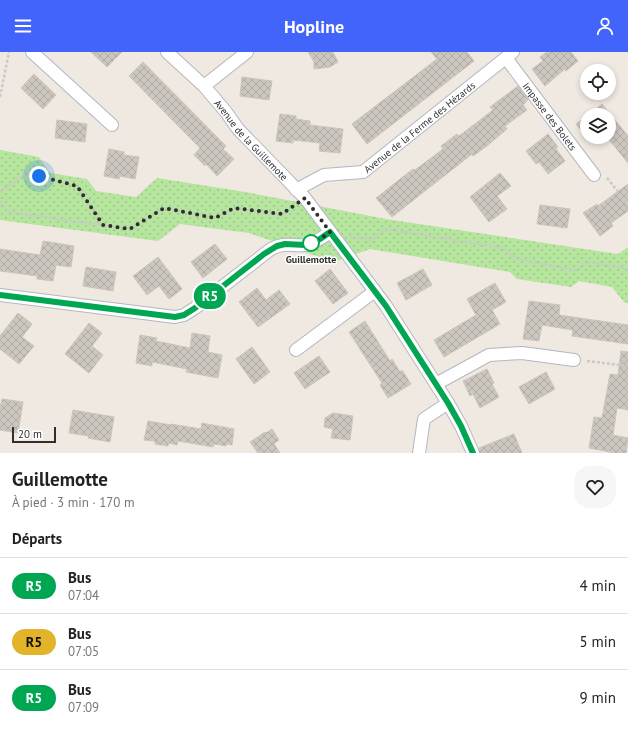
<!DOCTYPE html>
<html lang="fr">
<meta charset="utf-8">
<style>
:root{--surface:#fff;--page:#f6f6f6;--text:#222;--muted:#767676;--line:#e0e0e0;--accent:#4264fb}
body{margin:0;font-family:"PT Sans",sans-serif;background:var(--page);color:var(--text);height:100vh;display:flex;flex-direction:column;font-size:15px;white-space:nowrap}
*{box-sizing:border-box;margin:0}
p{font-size:13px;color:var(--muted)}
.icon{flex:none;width:22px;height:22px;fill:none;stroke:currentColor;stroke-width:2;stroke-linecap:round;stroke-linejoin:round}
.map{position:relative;height:401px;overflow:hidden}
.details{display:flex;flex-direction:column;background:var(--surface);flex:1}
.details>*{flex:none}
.badge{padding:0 8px;border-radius:13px;font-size:14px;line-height:26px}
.buttons{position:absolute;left:580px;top:12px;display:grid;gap:8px}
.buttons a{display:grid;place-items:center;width:36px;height:36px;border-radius:50%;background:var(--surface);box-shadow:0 2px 6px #0003;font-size:20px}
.scale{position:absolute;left:12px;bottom:10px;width:44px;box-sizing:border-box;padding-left:4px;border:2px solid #2e2e2e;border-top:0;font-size:11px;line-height:14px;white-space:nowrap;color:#2e2e2e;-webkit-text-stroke:3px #fff;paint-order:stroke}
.you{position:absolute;width:20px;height:20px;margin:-10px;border:3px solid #fff;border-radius:50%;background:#1a73e8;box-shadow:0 0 0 6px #1a73e833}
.map>.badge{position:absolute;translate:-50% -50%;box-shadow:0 0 0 2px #fff}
h2{padding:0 12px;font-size:15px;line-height:36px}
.round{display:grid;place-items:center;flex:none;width:42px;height:42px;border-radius:16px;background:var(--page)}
.head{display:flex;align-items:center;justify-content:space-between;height:68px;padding:0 12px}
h1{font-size:19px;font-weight:700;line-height:30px}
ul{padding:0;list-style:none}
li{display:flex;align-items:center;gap:12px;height:56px;padding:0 12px;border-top:1px solid var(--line)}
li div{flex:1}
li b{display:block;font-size:15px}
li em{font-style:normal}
li .badge{min-width:44px;font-weight:700;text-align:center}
header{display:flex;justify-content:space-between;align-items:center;height:52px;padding:0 12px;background:var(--accent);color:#fff;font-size:18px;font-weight:700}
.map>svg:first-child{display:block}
</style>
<header><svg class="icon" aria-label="menu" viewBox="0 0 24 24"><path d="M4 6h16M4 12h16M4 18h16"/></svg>Hopline<svg class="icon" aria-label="person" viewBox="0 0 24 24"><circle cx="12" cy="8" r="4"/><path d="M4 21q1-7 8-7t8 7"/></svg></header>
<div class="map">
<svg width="628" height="401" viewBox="0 0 628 401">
<defs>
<pattern id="park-dots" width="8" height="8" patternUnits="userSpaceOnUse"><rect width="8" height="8" fill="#b6e59e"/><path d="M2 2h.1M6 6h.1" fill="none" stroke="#9dc588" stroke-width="1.8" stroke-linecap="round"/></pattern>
<pattern id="building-cross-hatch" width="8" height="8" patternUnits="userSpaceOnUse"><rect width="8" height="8" fill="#cbc7bf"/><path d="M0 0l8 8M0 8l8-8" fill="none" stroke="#afaba4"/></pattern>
</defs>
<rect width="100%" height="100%" fill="#efe9e1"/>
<path fill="url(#park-dots)" d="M0,98l39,7 11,16 37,6 9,12 40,6 21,-19 88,14 141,27 232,35 10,-7v56l-4,-1 -12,-15 -33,-6 -8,6 -54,-8 -7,-7 -140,-23 -36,13 -85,-29 -69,-9 -22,17 -158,-21z"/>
<path fill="url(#building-cross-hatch)" stroke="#cbc5ba" d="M91,0h31l-15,15z
M308,0h25l5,10 -8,5 -16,2v-7z
M431,0h36l7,9 -107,83 -15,-20 85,-65z
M547,0h24l7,9 -12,10 -1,-2 -20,17 -13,-17 11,-8 -3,-4z
M143,10l83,84 -3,3 11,10 -17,17 -11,-12 -1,2 -11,-11 6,-7 -71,-72z
M34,22l22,21 -13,14 -22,-21z
M242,25l30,4 -3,19 -29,-4z
M518,34l10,14 -3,2h1l-3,3 4,5 -22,16 2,3 -20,17 -14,10 -1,-2 -80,63 -16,-19 37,-29 2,1 28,-21 -2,-3 16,-12 2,2 34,-26 -3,-3z
M602,52l26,32v27l-21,-26h2v-22h-21z
M280,62l16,2v3l14,2v4l33,4 -3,24 -21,-2 1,-8 -27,-3v3l-17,-2z
M587,64v21h10l-6,5 -15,-18z
M57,68l30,4 -2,18 -30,-4z
M548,82l10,13 -2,2 9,12 -17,13 -9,-12 -3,2 -10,-13z
M109,97l15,3v3l15,2 -4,22 -15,-3 -1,3 -15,-3z
M500,121l11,13 -14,10 10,13 -18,13 -19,-25z
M628,132v27l-17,12 2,3 -13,10 -17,-23 14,-9 1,2z
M540,153l30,4 -3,19 -30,-4z
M43,189l31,5 -3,21 -15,-2 -3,16 -16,-2v-3l-37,-5v-22l40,6z
M215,192l12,15 -24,19 -12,-16z
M158,205l24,32 -13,10 -10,-13 -12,9 -14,-19z
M86,215l30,5 -3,19 -30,-5z
M330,217l18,24 -15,11 -18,-23z
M423,217l9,16 -26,15 -9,-17z
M495,231l11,19 -14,8 8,14 -56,33 -10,-17 42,-25 -9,-16z
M257,236l9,12 13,-10 11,14 -32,23 -19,-25z
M529,249l31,4 -1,10 69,10v19l-56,-8 1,-6 -31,-5 -3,16 -16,-2z
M18,261l14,11 -10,13 12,9 -15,18 -19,-15v-13z
M365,269l25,40 2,-2 8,13 2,-2 9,14 -23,14 -8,-13 2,-2 -33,-51z
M89,271l13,10 -10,13 11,9 -14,18 -24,-19z
M192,281l18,3 -2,16 14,3 -4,23 -32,-6 1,-3 -35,-7v4l-16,-3 4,-28 17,3 -1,3 34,7z
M252,295l18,25 -16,12 -18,-25z
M621,299l7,1v58l-11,-2 -4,27 15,3 -2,15h-11l-26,-5 5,-31 8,1 8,-44 8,1z
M319,304l11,16 -25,17 -11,-16z
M487,317l7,14 -2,1 7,13 -19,11 -7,-14 -3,2 -7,-15z
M546,320l9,17 -26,15 -10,-17z
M2,347l21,3 -5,31 -18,-3v-22z
M73,358l41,7 -4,25 -22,-4 1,-2 -20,-3z
M333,361l20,3 -3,24 -19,-2 2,-9 -9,-2 1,-9z
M148,369l23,4v-1l30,5 1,-6 32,6 -2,16 -6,-1v2l-12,-2 -1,3 -35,-6 -1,4 -8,-2 -1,3 -13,-2v-3l-11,-1z
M272,377l7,11 -5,4 6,9h-22l-8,-11 15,-10 1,1z
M514,382l8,19h-42l-1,-5z"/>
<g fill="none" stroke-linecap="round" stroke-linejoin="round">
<defs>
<g id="minor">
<path d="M32,0l80,73"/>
<path id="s1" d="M167,0l37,34 22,26 12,17 67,69 81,108 62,97 13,23 12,27"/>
<path id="s2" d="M506,6l88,117"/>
<path d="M204,34l43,-34"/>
<path id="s3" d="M296,138l28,-15 39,-3 150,-120"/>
<path d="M0,243l175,22 9,-2 11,-7 76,-59c13,-7 21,-3 34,-4 9,-1 18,-8 25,-13"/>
<path d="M296,298l79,-59"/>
<path d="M436,332l53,-29 33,-2 52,7"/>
<path d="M419,401l5,-34 24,-16"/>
</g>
</defs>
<use href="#minor" stroke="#b4b7c1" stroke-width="14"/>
<path stroke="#c9c9c9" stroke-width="2.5" stroke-dasharray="3 2" stroke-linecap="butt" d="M0,45l9,-45
M607,126l21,26
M0,140l26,-19 51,13 25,39
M0,149l9,11 121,17 34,-21 51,10 19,-10 48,7 12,-9
M349,184l22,4 15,-11 116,19 14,11 58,11 16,-8 36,6 2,2
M587,309l41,5"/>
<use href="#minor" stroke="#fff" stroke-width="12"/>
</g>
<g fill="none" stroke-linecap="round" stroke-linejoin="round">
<defs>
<path id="line" d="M0,243l175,22 9,-2 11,-7 69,-54 13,-8 8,-2 21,1 14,-6 10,-7 56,74 62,97 13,23 12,27"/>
</defs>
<use href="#line" stroke="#fff" stroke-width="9"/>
<use href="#line" stroke="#00a651" stroke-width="6"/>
<path stroke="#2e2e2e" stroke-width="4" stroke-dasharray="0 7.2" d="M39,124l38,10 26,39 27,4 34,-21 51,10 19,-10 48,6 23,-16 25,34 -10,7 -9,4"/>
</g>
<circle fill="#fff" stroke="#00a651" stroke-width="2" cx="311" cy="191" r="8"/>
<g text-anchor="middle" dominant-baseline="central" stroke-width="3" stroke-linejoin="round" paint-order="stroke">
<g font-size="10" fill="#2e2e2e" stroke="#fff">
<text stroke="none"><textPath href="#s2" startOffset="73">Impasse des Bolets</textPath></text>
<text stroke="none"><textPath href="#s3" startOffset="143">Avenue de la Ferme des Hézards</textPath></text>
<text stroke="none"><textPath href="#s1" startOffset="122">Avenue de la Guillemote</textPath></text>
</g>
<g font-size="10" font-weight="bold" fill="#2e2e2e" stroke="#fff">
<text x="311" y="207">Guillemotte</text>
</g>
</g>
</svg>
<div class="buttons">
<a><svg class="icon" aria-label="locate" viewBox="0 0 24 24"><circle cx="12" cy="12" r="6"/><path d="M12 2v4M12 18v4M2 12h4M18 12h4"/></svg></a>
<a><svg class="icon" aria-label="layers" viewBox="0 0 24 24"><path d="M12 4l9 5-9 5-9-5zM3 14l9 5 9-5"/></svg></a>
</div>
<div class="scale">20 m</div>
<div class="you" style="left:39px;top:124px"></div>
<b class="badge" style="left:210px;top:244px;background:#00a651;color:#fff">R5</b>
</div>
<section class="details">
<div class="head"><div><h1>Guillemotte</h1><p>À pied · 3 min · 170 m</p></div><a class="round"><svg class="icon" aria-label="heart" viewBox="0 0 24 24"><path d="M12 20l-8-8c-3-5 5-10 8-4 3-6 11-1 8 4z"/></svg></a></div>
<h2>Départs</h2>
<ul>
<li><span class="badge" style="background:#00a651;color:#fff">R5</span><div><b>Bus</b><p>07:04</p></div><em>4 min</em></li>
<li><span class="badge" style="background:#e3b32a;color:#111">R5</span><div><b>Bus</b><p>07:05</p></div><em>5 min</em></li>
<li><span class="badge" style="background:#00a651;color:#fff">R5</span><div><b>Bus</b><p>07:09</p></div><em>9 min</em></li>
</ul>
</section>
